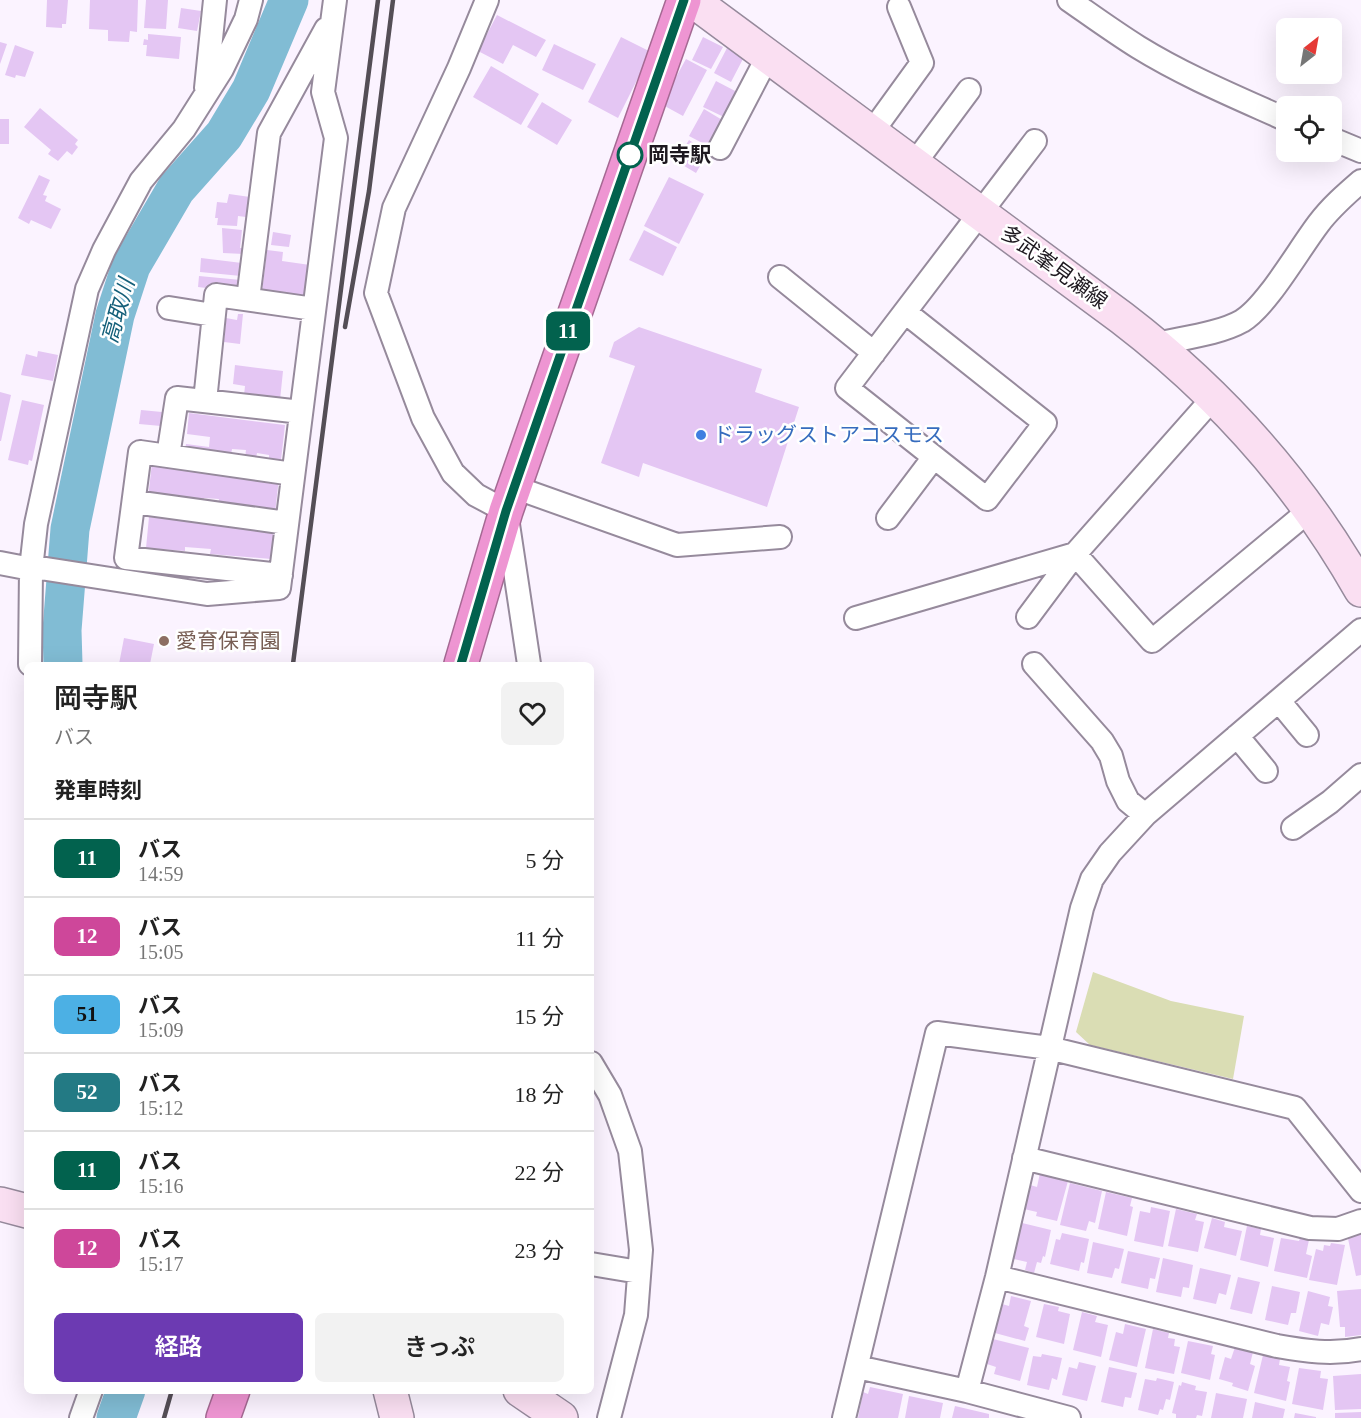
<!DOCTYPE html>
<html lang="ja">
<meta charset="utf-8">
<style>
:root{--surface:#fff;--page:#f2f2f2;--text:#222;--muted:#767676;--line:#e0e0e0;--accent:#6c3ab2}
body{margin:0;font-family:"Times New Roman","Noto Sans JP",serif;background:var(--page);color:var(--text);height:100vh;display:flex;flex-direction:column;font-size:22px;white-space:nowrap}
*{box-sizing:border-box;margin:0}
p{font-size:20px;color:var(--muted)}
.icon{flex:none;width:33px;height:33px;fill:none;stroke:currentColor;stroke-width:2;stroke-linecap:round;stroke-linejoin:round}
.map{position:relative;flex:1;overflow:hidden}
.side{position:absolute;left:24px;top:662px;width:570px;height:732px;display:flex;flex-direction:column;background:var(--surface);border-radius:9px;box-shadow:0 6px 24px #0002}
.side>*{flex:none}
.badge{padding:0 12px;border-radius:9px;font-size:21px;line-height:39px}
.needle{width:39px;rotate:31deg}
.buttons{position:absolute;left:1276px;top:18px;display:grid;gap:12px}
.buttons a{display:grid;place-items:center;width:66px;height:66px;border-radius:9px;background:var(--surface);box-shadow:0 6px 24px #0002;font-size:30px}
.map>.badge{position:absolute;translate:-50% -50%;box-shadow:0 0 0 3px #fff}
h2{padding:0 30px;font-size:22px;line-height:54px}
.round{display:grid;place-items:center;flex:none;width:63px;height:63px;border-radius:9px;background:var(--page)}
.overview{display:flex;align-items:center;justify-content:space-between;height:102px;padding:0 30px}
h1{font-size:28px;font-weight:600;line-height:45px}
.action{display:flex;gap:12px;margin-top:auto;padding:12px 30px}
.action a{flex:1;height:69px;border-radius:9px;background:var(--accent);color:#fff;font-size:24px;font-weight:600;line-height:69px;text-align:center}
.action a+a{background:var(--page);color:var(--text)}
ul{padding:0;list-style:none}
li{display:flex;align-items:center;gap:18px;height:78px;padding:0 30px;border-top:2px solid var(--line)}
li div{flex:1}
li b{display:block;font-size:22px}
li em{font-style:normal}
li .badge{min-width:66px;font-weight:700;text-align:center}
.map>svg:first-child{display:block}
</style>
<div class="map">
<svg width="1361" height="1418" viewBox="0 0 1361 1418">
<rect width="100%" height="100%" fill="#fbf3ff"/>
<path fill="#daddb4" d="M1093,972l78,29 73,15 -11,63 -143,-34 -14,-13z"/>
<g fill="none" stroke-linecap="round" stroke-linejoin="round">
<path stroke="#81bcd4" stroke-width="39" d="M63,664l-1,-34 8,-101 45,-214 16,-49 45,-77 48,-54 27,-45 38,-90
M116,1418l10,-28"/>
</g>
<path fill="#e4c6f3" d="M47,0h21l-2,24h-4v4l-16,-1z
M90,0h48l-1,32 -7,-1 -1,11 -21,-1v-11l-19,-1z
M146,0h22l-2,29 -22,-1z
M181,8l20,3 -4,20 -19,-3z
M497,15l49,25 -10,17 -23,-12 -10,19 -25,-13z
M148,34l33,3 -2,22 -33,-3 1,-11h-4l1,-6 4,1z
M621,37l30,15 -33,66 -30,-16z
M703,37l20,10 -12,22 -19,-9z
M0,42l7,2 -7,20z
M554,44l42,20 -13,26 -41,-20z
M15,45l19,7 -9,25 -9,-2 -1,3 -10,-3z
M727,48l17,9 -13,25 -17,-9z
M686,59l21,11 -24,46 -22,-12z
M491,66l48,28 -18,31 -48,-28z
M716,81l23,12 -13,25 -23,-11z
M542,102l30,18 -15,25 -30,-18z
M40,108l38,32 -3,4 3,3 -6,8 -5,-4 -9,10 -10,-7 3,-4 -27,-23z
M704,109l20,12 -14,26 -21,-11z
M0,119h9v25h-9z
M689,140l19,12 -12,21 -20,-12z
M39,175l11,5 -7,15 4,1 -2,5 16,8 -10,20 -20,-9 -2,4 -11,-6z
M669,177l35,17 -25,50 -35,-18z
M229,194l21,3 -4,20 -8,-1 -1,10 -20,-1 1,-7h-3l2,-16 10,1z
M222,228l20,2 -2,18h4v6l-21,-1z
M644,230l33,17 -14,29 -34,-16z
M273,232l18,3 -2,12 -18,-2z
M267,250l16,2 -1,9 28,4 -5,33 -43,-6z
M201,258l41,5 -1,13 -41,-4z
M199,276l42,4 -2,12 -41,-5z
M238,314h5l-3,30 -16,-2 2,-24 11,2z
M639,327l123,42 -7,23 44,15 -32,100 -124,-44 -4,14 -38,-14 34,-97 -26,-9 5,-15z
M38,351l20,4 -5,26 -32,-6 5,-21 11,3z
M235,365l48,6 -3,29 -36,-5 1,-9 -12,-2z
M0,392l11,3 -10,46h-1z
M22,400l22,5 -12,56 -3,-1 -1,5 -20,-5z
M141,410l21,2 -1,14 -22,-2z
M189,413l96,12 -4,35 -12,-1v-4l-12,-2 -1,5 -11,-1 1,-7 -14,-1 -1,6 -46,-5 1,-6 23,3 1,-10 -23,-3z
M152,463l127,15 -4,35 -57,-7 1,-7 -15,-1 -1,6 -55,-6z
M149,517l125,11 -3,31 -61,-5 1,-5 -26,-2v4l-39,-3z
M124,638l30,6 -4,20h-31z
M1040,1173l28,8 -11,40 -21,-5 1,-4 -13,-3 6,-24 7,2z
M1070,1183l32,8 -7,32 -6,-2 -3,10 -26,-6z
M1106,1192l26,6 -2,8 3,1 -6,29 -29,-7z
M1151,1207l19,4 -7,36 -29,-6 6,-30 10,2z
M1176,1209l21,5 -2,6 9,2 -6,30 -30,-6z
M1212,1218l13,4 -1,5 18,4 -6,25 -32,-8z
M1018,1222l33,8 -6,27 -2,-1 -2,7 -4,-1 -3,11 -9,-3 2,-8 -17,-4z
M1247,1226l14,3 -1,6 14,3 -6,29 -28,-7z
M1361,1231v44l-5,1 -9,-42z
M1062,1233l27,6 -5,24 -3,-1 -2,9 -29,-7 6,-25 4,1z
M1281,1238l18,3 1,-3 9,2 -3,14 6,2 -5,22 -33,-7z
M1093,1242l31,7 -5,20 -4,-1 -3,10 -25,-5z
M1331,1243l14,2 -8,40 -28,-5 7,-31 7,2 1,-6 6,1z
M1128,1251l32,7 -5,21 -5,-1 -2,11 -27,-6z
M1163,1258l30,7 -4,23 -6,-1 -2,10 -25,-5z
M1200,1268l31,7 -5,20 -7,-2 -3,11 -23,-5z
M1238,1277l22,5 -8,32 -22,-5z
M1272,1286l28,6 -4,21h-5l-3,12 -23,-5z
M1361,1289v46l-16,2v-10h-5l-3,-36z
M1308,1291l22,6 -2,9 5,1 -4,18 -8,-2 -3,13 -19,-5z
M1011,1296l20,5 -7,25 5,2 -4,13 -30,-8 7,-29 7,2z
M1044,1304l15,3 -1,4 12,3 -6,30 -28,-7z
M1082,1312l15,4 -2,6 13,3 -7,32 -28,-7z
M1125,1324l21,5 -9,38 -28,-7 7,-28 7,2z
M1153,1329l16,4 -1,5 7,1 -1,7 6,1 -6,27 -29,-6z
M993,1339l36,9 -9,33 -26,-7 2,-7 -9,-3z
M1188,1341l25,5 -2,8 4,1 -5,25 -29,-7z
M1235,1347l18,5 -3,12 5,2 -7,25 -16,-5 1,-3 -14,-4 6,-22 6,2z
M1042,1354l20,4 -5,22 -5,-2 -3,12 -22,-5 6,-29 8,1z
M1263,1355l17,4 -1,6 11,2 -3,14 3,1 -4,19 -32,-8z
M1079,1362l17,4 -9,35 -25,-6 7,-28 8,2z
M1109,1367l28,6 -6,25 -6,-1 -2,10 -22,-5z
M1299,1368l22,3 -1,7 8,1 -5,31 -31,-6z
M1361,1374v35l-26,1 -2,-34z
M1157,1378l17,4 -4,18 -4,-1 -3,11 -3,-1 -2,6 -20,-5 7,-31 11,2z
M1182,1382l14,4 -1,4 12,2 -5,24 -5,-1 -1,3h-20v-4l-4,-1 7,-28 2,1z
M870,1387l33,7 -5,24h-40l5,-26 5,2z
M1216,1393l31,6 -4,19h-32z
M909,1396l34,7 -3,15h-35z
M1255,1402l30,7 -2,9h-31z
M955,1406l34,8v4h-37z
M1361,1412v6h-26v-5z
M1295,1413l21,4v1h-22z"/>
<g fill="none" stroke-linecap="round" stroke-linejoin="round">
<defs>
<path id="street" d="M487,0l-28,68 -65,140 -18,85 47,125 30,55 23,22 30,16 23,153
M1069,0c23,16 45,32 69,47 47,29 98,50 149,73
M206,88l9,-88
M872,132l50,-69 -23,-56
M1332,139l29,12
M720,148l48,-92
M914,164l55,-74
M780,277l94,76
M248,299l21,-166 57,-104
M169,308l44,7
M905,312l140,111 -58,76 -140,-111 188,-247
M1157,344c25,-6 62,-10 85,-23 25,-15 57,-72 77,-98 12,-16 27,-29 42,-42
M205,401l11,-106 98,14
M168,456l9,-58 124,14
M514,487l163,58 103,-8
M134,502l153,21
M888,518l46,-61
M0,563l31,6 9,-1 167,26 72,-6 57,-450 -13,-46 12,-92
M281,575l-155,-17 14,-106 153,22
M1028,617l47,-63 77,87 159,-132
M856,618l219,-64 139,-157
M30,664l1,-95 5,-45 51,-235 17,-39 37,-69 43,-52 38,-60 24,-50 5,-19
M1034,664l68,77 9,15 7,25 10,20 17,14
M1279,701l28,34
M1237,736l29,35
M1293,828l37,-26 31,-27
M591,1063l19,32 20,56 11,99 -5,65 -27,103
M1024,1158l286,70 28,1 23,-8
M591,1264l48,8
M997,1277l280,69c28,5 55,9 84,3
M857,1367l110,24 102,27
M967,1391l30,-114 85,-369 10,-29 18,-26 35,-38 216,-185
M81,1418l10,-28
M844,1418l93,-385 112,15 246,60 66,83"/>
<path id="secondary" d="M692,0l430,318c98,75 178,164 239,272
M0,1204l27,7
M390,1390l7,28
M520,1390l41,28"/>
<path id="highway" d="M461,664l45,-153 178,-511
M223,1418l10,-28"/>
</defs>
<use href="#street" stroke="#968a9c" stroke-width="26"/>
<use href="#secondary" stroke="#968a9c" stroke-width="36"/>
<use href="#highway" stroke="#a56993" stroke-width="36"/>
<use href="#street" stroke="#fff" stroke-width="22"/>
<use href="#secondary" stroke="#fadff2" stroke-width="33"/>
<use href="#highway" stroke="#ee95d2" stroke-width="33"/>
<path stroke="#544e56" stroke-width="4.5" d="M345,327l24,-136 24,-191
M293,664l85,-664
M164,1418l8,-28"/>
</g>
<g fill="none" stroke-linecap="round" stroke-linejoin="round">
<defs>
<path id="line" d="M461,664l45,-153 178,-511"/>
</defs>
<use href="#line" stroke="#fff" stroke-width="14"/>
<use href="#line" stroke="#02624e" stroke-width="9"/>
</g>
<circle fill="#fff" stroke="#02624e" stroke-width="3" cx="630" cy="155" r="12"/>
<circle fill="#3f7fe0" stroke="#fff" stroke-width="2" cx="701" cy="435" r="6"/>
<circle fill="#8d6e63" stroke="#fff" stroke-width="2" cx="164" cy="641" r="6"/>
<g text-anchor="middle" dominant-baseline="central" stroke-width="5" stroke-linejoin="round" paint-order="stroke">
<g font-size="21" font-weight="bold" fill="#1d181f" stroke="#fff" text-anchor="start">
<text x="648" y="155">岡寺駅</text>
</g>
<g font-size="21" fill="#1d181f" stroke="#fff">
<text transform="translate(1054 267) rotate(36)">多武峯見瀬線</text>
</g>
<g font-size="21" fill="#366cbe" stroke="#fff" text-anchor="start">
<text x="713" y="435">ドラッグストアコスモス</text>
</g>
<g font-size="21" fill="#785e54" stroke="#fff" text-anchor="start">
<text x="176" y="641">愛育保育園</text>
</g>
<g font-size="22" font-style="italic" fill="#145f79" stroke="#fff">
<text transform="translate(118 311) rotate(-74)">高取川</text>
</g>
</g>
</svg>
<div class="buttons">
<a><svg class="needle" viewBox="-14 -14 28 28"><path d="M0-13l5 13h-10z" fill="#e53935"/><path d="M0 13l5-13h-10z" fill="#767676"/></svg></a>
<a><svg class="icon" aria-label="locate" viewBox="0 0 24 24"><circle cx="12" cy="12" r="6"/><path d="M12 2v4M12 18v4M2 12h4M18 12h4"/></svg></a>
</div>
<b class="badge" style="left:568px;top:331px;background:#02624e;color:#fff">11</b>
<section class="side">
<div class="overview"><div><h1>岡寺駅</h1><p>バス</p></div><a class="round"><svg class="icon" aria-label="heart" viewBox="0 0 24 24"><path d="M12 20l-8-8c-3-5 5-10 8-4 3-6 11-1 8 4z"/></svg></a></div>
<h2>発車時刻</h2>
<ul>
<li><span class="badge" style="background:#02624e;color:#fff">11</span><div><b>バス</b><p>14:59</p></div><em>5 分</em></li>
<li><span class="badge" style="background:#ce479a;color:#fff">12</span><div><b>バス</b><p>15:05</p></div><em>11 分</em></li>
<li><span class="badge" style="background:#4cb0e4;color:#111">51</span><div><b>バス</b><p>15:09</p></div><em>15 分</em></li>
<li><span class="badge" style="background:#237a84;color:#fff">52</span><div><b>バス</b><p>15:12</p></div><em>18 分</em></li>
<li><span class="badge" style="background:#02624e;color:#fff">11</span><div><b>バス</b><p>15:16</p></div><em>22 分</em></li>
<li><span class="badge" style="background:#ce479a;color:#fff">12</span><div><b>バス</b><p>15:17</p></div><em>23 分</em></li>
</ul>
<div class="action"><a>経路</a><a>きっぷ</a></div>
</section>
</div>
